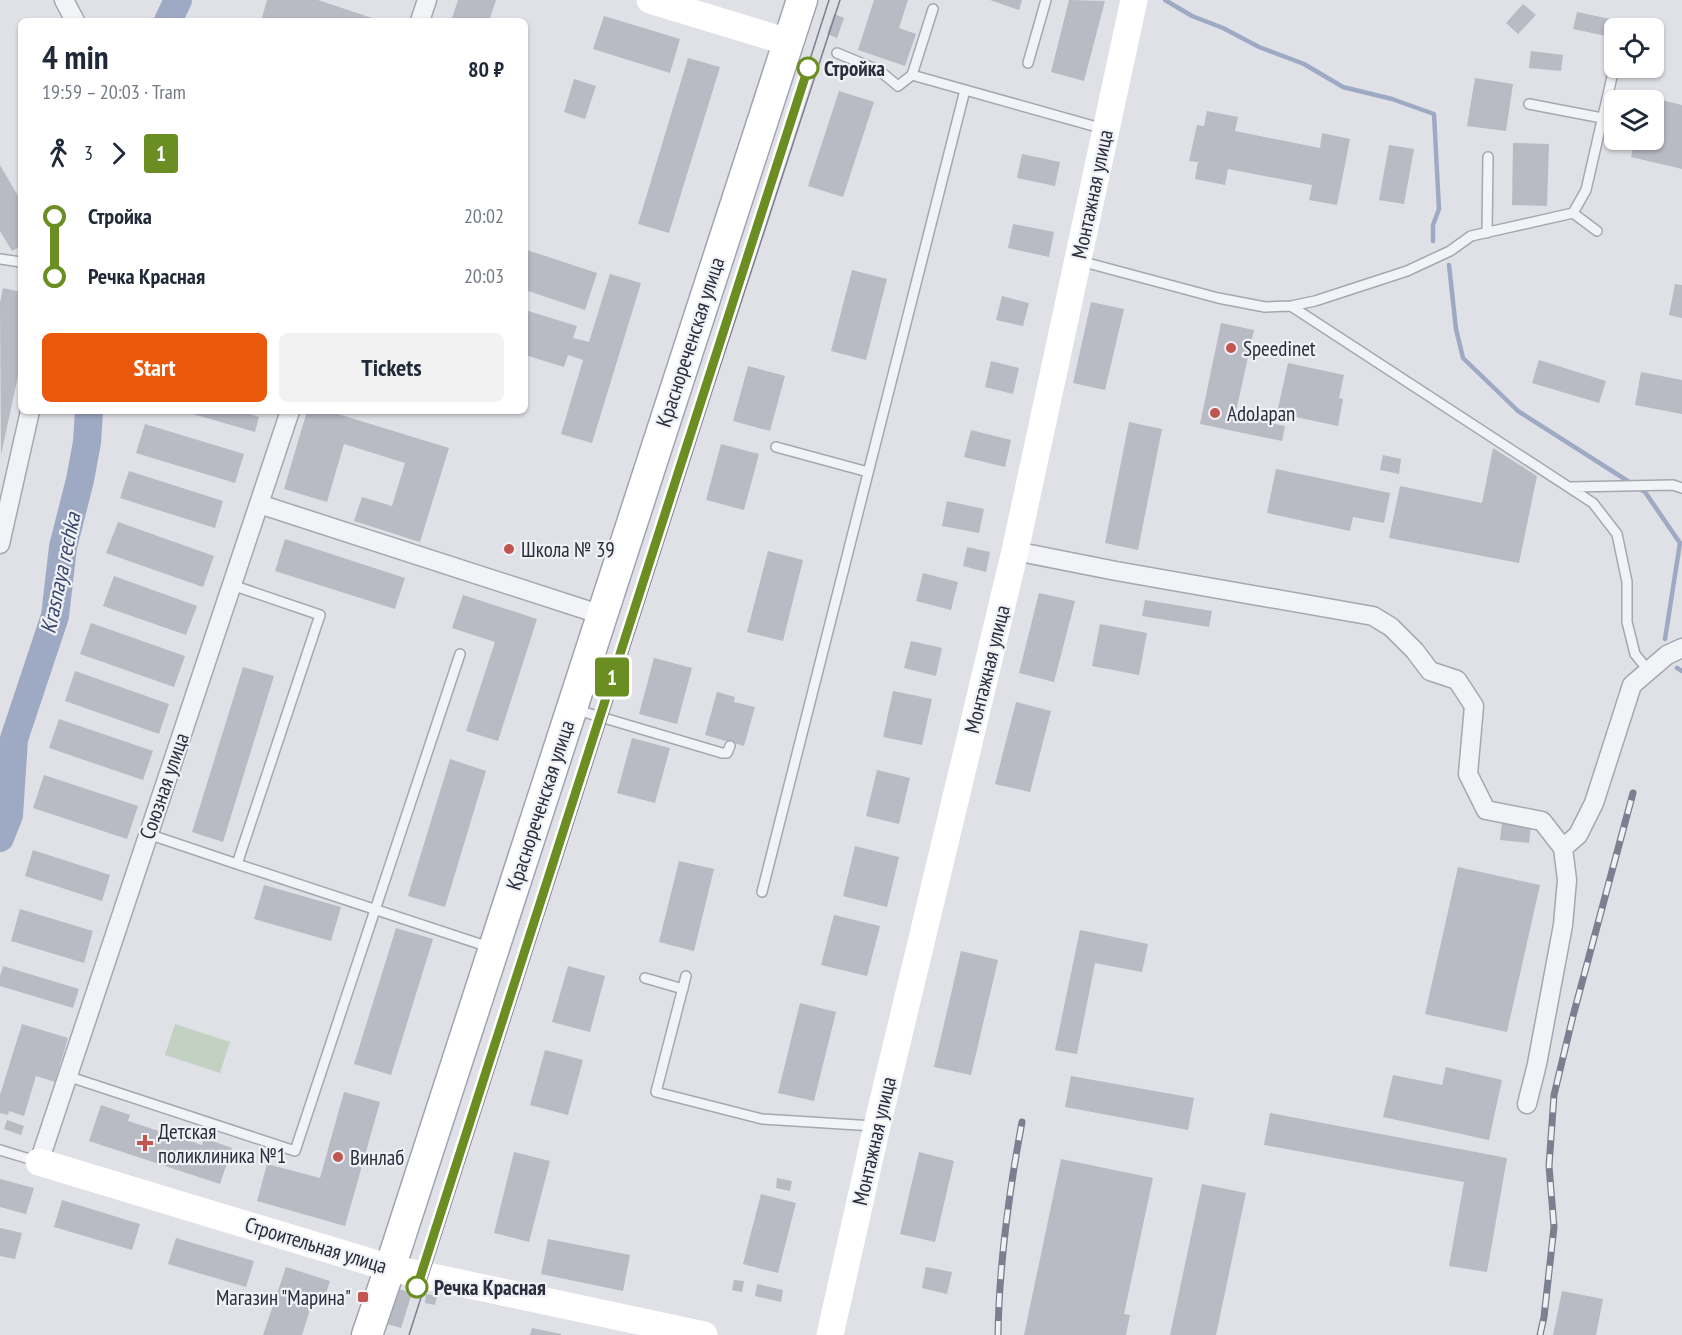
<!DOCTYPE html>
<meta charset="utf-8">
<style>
:root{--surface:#fff;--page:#f2f2f3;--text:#1f2937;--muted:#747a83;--accent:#ea580c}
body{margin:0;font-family:"PT Sans Narrow",sans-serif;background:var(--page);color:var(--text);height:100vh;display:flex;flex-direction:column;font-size:22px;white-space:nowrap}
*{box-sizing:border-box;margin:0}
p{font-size:20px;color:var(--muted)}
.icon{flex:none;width:33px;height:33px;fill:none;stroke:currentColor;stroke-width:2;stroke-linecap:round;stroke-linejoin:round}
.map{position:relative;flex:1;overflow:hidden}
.panel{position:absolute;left:18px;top:18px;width:510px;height:396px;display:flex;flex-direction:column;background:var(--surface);border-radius:9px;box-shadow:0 2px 4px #0004}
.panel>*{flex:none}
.badge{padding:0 12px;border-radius:4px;font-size:21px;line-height:39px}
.buttons{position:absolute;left:1604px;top:18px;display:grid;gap:12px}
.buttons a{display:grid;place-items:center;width:60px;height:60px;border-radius:9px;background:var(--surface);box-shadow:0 2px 4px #0004;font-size:30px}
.map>.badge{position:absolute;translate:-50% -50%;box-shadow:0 0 0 3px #fff}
.legs{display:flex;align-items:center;gap:9px;height:66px;padding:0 24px;font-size:20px}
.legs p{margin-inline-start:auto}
.summary{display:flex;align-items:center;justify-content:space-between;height:102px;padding:0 24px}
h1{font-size:33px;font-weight:600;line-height:45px}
.button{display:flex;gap:12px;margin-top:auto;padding:12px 24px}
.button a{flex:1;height:69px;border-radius:9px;background:var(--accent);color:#fff;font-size:24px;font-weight:600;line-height:69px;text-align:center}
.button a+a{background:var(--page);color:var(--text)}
ul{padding:0 24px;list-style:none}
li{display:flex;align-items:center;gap:21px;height:60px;font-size:22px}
li i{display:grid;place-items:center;width:9px;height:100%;margin:0 8px;background:currentColor}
li i::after{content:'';width:15px;height:15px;margin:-8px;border:4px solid;border-radius:50%;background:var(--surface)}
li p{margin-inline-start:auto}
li:first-child i{background:linear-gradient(#0000 50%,currentColor 0)}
li:last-child i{background:linear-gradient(currentColor 50%,#0000 0)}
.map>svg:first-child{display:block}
</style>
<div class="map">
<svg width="1682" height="1335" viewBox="0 0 1682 1335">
<rect width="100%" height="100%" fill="#e0e1e7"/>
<path fill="#c3d1c2" d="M175,1024l55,18 -10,31 -55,-18z"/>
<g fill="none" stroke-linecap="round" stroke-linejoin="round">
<path stroke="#9ea9c4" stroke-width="4.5" d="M1165,0l27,16 31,12 36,19 45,17 39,23 49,12 42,15 5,95 -6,16v16
M1449,265l7,64 7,29 55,53 127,81 35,51 -15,96
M1677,668l5,3"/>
<path stroke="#9ea9c4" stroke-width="28" d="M168,21l10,-21
M0,838l9,-23 5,-76 41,-123 8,-69 17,-67 7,-38 2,-31"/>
</g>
<path fill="#b8bac4" d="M267,0h51l63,21h-120z
M458,0h38l-7,21h-38z
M874,0h34l-9,28 17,6 -11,32 -47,-16z
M990,0h32l-3,10z
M1069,0l36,1 -21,80 -33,-9z
M1523,4l13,11 -18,19 -12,-11z
M1577,12l33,7 -4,17 -33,-7z
M834,14l10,4 -7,20 -10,-4z
M604,16l76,23 -10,34 -77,-24z
M1531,51l32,4 -2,16 -32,-3z
M688,58l32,9 -51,166 -31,-9z
M1475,78l38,6 -7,47 -39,-5z
M574,79l22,7 -11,33 -21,-7z
M839,91l35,11 -31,95 -35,-11z
M1645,96l37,9v64l-51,-12 4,-17h18v-40h-9z
M1207,111l31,6 -3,14 85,17 2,-15 28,6 -13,66 -28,-5 3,-15 -84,-16 -3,16 -30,-6 3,-17 -9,-1 8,-36 7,1z
M1513,143l36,1 -2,62 -35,-1z
M1389,145l25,4 -10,55 -25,-4z
M1022,154l38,8 -5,24 -38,-8z
M0,165l21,36v45l-9,5 -12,-20z
M1013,224l41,8 -5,25 -41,-9z
M527,250l70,23 -12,37 -60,-20z
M852,270l35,9 -21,81 -35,-9z
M610,274l31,9 -49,160 -31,-9 22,-74 -15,-5 -4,12 -39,-12v-45l52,16 -4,12 16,4z
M1675,284l7,1v33l-13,-3z
M3,288l18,4v70l-20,93 -1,-152z
M1002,296l27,7 -6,23 -27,-6z
M1091,302l33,7 -19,81 -32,-7z
M1221,323l33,7 -19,86 50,10 -3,15 -82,-17z
M1539,360l67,21 -7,22 -67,-20z
M991,361l28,7 -6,26 -28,-7z
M1288,363l56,12 -5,23 4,1 -5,27 -61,-13z
M748,366l37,10 -15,55 -37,-10z
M1641,372l41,8v34l-47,-9z
M240,411l19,6 -4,15 -69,-20z
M307,411h21l121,37 -29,94 -66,-21 8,-24 30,9 13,-43 -61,-19 -17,58 -43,-13z
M1129,422l33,7 -24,121 -33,-7z
M145,424l99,30 -9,29 -99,-30z
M971,430l40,10 -6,27 -41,-10z
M721,444l38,10 -15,56 -38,-10z
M1493,448l44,28 -18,87 -130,-25 11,-52 82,17z
M1383,455l18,4 -2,15 -19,-4z
M1276,469l114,24 -6,30 -31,-6 -3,14 -83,-18z
M129,471l94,30 -8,27 -95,-30z
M947,501l37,8 -5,24 -37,-7z
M118,522l96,34 -11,31 -97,-34z
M285,539l120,39 -10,31 -120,-38z
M967,547l23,5 -4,20 -23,-6z
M768,551l35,9 -20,81 -36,-9z
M923,573l35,9 -7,28 -35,-9z
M114,576l83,30 -11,29 -83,-29z
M1039,593l36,8 -21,81 -35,-9z
M463,595l74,24 -39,122 -32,-10 29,-89 -43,-14z
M1145,600l67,11 -3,16 -67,-11z
M91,623l94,33 -11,31 -94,-33z
M1100,624l47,9 -8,42 -47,-9z
M911,641l31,7 -6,28 -32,-8z
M654,658l38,10 -15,56 -38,-10z
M243,667l31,9 -51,166 -31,-10z
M75,671l94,33 -10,30 -94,-33z
M893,691l39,8 -10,46 -39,-8z
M717,692l18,5 -1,5 21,5 -11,39 -39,-11z
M1016,702l35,9 -21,81 -35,-8z
M59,719l94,32 -10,29 -94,-32z
M632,738l38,10 -15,55 -38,-10z
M450,759l36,12 -41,136 -37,-11z
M877,770l33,8 -11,46 -33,-8z
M44,775l94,31 -11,33 -94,-31z
M1502,823l29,3 -2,17 -29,-3z
M855,846l44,11 -12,50 -44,-11z
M33,850l77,25 -8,26 -77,-25z
M679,861l35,8 -20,82 -35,-9z
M1458,867l82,18 -33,147 -82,-18z
M264,885l77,22 -10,34 -77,-22z
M20,909l73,22 -9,32 -73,-22z
M834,915l46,11 -13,50 -46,-11z
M396,928l37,11 -42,136 -37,-11z
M1080,930l68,14 -6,28 -47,-9 -18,91 -22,-4z
M961,951l37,9 -27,115 -37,-8z
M3,966l76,23 -6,19 -73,-22v-10z
M568,966l37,10 -15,56 -38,-10z
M800,1003l36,9 -22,89 -36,-8z
M22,1024l46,14 -13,44 -19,-6 -12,40 -15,-5 -1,4 -8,-2v-18z
M545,1050l38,10 -15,55 -38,-10z
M1446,1067l56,13 -13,60 -106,-23 10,-42 49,10z
M1071,1076l123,22 -6,32 -123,-23z
M344,1092l36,10 -35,124 -88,-25 10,-37 53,14z
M101,1105l29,10 -2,6 74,24 2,-7 28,10 -12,36 -131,-43z
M1270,1113l237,45 -20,114 -38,-6 15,-84 -200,-37z
M7,1120l17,6 -3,9 -17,-6z
M514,1152l36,9 -21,81 -35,-9z
M919,1152l35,9 -19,81 -35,-8z
M1061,1159l92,19 -29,136 6,1 -4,20h-102z
M777,1178l15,3 -2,10 -14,-3z
M0,1179l34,9 -8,26 -26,-7z
M1202,1184l44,9 -30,142h-46z
M761,1194l35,9 -18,70 -35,-9z
M62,1200l78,24 -8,26 -78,-23z
M0,1228l22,5 -7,26 -15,-3z
M176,1238l78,23 -8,26 -78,-23z
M548,1239l82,16 -7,36 -82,-17z
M286,1267l44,14 -6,19 -10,-3 -12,38h-39z
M926,1267l26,5 -5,22 -25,-6z
M734,1280l10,1 -2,11 -10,-2z
M757,1284l26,6 -2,12 -26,-6z
M395,1288l17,5 -11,35 -18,-5z
M1562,1291l41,8 -7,36h-43z
M426,1294l11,2 -2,9 -10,-2z
M532,1328l29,6v1h-31z"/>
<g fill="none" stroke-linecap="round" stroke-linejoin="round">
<defs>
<path id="lane" d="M1624,28v-2
M837,53l43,18 18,15 14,-11 192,54
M1028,63l18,-63
M912,75l21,-66
M1529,104l73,14
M1573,213l24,18
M1487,233l1,-76
M0,259l21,3
M1080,261l138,37 47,9 26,-1 24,-5 92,-30 43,-20 21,-15 102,-23 13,-23 28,-122
M1291,306l302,197 24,31 10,48v40l8,32 13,16
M776,447l92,25
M1571,487l102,-2 9,3
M577,710l145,43h5l3,-7
M148,834l89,30 83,-249 -88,-30
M237,864l255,84
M762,892l203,-802
M686,976l-30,116 106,27 112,7
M645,978l38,11
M67,1076l228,75 165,-497
M0,1150l36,11"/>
<path id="street" d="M64,0l11,21
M420,21l7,-21
M259,504l343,111
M0,544l30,-133
M1015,551l101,20 257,45 18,11 24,24 15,20 27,9 17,26 -6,68 18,36 56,11 21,27
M1527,1104l10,-40 26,-139 4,-45 -4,-32 15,-13 16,-32 38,-118 35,-30 15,-7
M39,1162l251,-751"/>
<path id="primary" d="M367,1335l23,-67 412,-1268"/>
</defs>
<use href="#lane" stroke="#a6a7b1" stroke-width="12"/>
<use href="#street" stroke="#a6a7b1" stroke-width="21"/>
<use href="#primary" stroke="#a0a4b2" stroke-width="33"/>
<use href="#lane" stroke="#f2f3f6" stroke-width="9"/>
<use href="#street" stroke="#f2f3f6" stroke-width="18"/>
<path stroke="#fff" stroke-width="27" d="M650,0l138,42
M39,1162l351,106 314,67
M830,1335l47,-209 138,-575 119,-551"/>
<use href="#primary" stroke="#fff" stroke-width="30"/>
<path stroke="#7b7f90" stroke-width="1.5" d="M744,266l85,-266
M409,1335l302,-941 129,-394"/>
<defs>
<path id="rail" d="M998,1335c1,-71 11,-143 24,-213
M1540,1335l4,-18 10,-90 -5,-61 5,-71 19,-79 60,-223"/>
</defs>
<use href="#rail" stroke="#7b7f90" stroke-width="7"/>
<use href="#rail" stroke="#eff1f5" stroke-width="4.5" stroke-dasharray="14" stroke-linecap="butt"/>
</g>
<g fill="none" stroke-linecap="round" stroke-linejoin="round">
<defs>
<path id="line-1" d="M417,1287l391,-1219"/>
</defs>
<use href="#line-1" stroke="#fff" stroke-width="14"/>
<use href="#line-1" stroke="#6b8e23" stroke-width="9"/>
</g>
<g fill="#fff" stroke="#6b8e23" stroke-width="3">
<circle cx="808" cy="68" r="10"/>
<circle cx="417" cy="1287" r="10"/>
</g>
<g fill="#c15550" stroke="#eff1f5" stroke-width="2">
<circle cx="1231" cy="348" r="6"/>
<circle cx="1215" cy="413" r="6"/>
<circle cx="509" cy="549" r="6"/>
<path d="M142 1134h6v6h6v6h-6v6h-6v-6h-6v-6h6z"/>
<circle cx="338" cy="1157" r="6"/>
<rect x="357" y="1291" width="12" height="12" rx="3"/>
</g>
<g text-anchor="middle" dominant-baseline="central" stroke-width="4.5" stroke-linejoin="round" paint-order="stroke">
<g font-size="21" font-weight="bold" fill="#2a2d3d" stroke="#eff1f5" text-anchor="start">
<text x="824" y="68">Стройка</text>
<text x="434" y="1287">Речка Красная</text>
</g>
<g font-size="21" fill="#2a2d3d" stroke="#eff1f5">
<text transform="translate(1092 194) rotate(-78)">Монтажная улица</text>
<text transform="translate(690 342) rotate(-72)">Краснореченская улица</text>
<text transform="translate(987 669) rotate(-76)">Монтажная улица</text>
<text transform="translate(164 786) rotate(-71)">Союзная улица</text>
<text transform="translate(540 805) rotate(-72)">Краснореченская улица</text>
<text transform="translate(874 1141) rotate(-77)">Монтажная улица</text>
<text transform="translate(316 1245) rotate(17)">Строительная улица</text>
</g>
<g font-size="21" fill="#2a2d3d" stroke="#eff1f5" text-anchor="start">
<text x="1243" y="348">Speedinet</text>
<text x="1227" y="413">AdoJapan</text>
<text x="521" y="549">Школа № 39</text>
<text x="158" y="1131">Детская<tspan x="158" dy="24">поликлиника №1</tspan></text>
<text x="350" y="1157">Винлаб</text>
<text x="351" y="1297" text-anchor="end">Магазин "Марина"</text>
</g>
<g font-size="22" font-style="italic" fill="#38466d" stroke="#eff1f5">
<text transform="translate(60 573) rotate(-78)">Krasnaya rechka</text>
</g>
</g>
</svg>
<div class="buttons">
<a><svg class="icon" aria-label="locate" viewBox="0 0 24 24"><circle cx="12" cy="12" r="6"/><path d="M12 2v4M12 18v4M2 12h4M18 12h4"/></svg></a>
<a><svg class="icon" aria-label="layers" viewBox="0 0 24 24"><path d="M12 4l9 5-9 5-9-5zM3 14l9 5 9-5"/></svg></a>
</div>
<b class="badge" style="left:612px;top:677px;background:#6b8e23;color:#fff">1</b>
<section class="panel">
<div class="summary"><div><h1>4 min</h1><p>19:59 – 20:03 · Tram</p></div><b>80 ₽</b></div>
<div class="legs"><svg class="icon" aria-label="walk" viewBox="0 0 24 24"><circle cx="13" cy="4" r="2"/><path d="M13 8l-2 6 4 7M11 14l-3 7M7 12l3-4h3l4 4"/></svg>3<svg class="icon" aria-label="forward" viewBox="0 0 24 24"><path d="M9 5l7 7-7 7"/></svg><b class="badge" style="background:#6b8e23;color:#fff">1</b></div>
<ul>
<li><i style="color:#6b8e23"></i><b>Стройка</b><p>20:02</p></li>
<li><i style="color:#6b8e23"></i><b>Речка Красная</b><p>20:03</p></li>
</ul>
<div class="button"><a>Start</a><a>Tickets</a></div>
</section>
</div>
